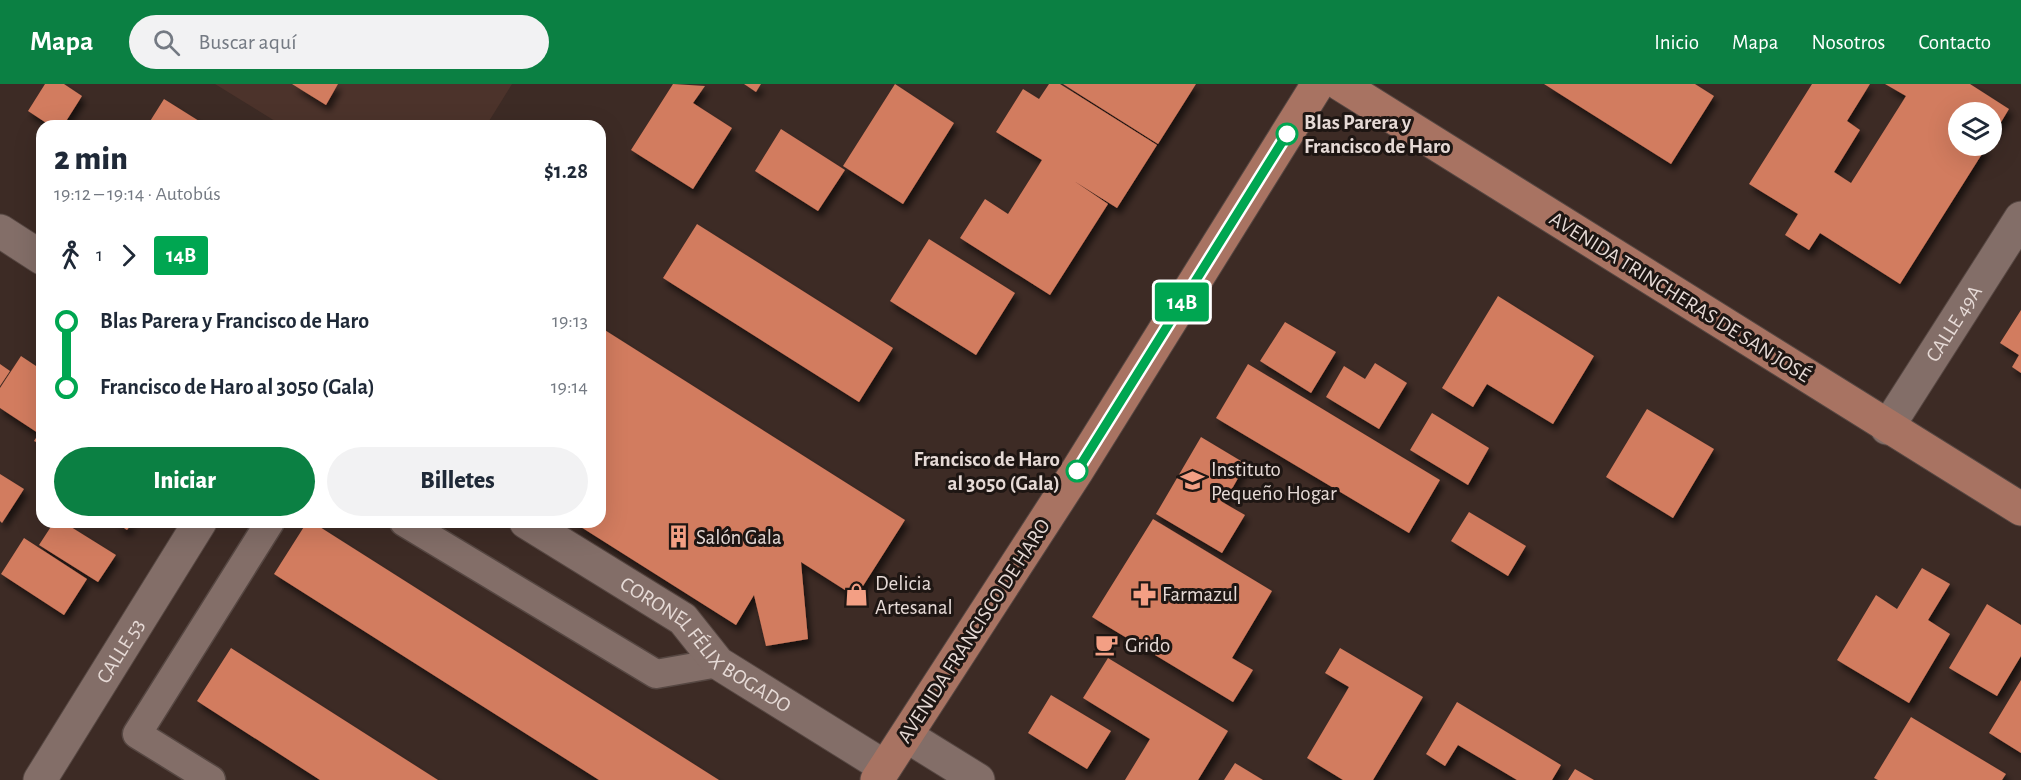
<!DOCTYPE html>
<html lang="es">
<meta charset="utf-8">
<style>
:root{--surface:#fff;--page:#f2f2f3;--text:#1f2937;--muted:#747a83;--accent:#0b8043}
body{margin:0;font-family:"Alegreya Sans",sans-serif;background:var(--page);color:var(--text);height:100vh;display:flex;flex-direction:column;font-size:22px;white-space:nowrap}
*{box-sizing:border-box;margin:0}
p{font-size:20px;color:var(--muted)}
.icon{flex:none;width:33px;height:33px;fill:none;stroke:currentColor;stroke-width:2;stroke-linecap:round;stroke-linejoin:round}
.map{position:relative;flex:1;overflow:hidden}
.sheet{position:absolute;left:36px;top:36px;width:570px;height:408px;display:flex;flex-direction:column;background:var(--surface);border-radius:18px;box-shadow:0 6px 24px #0002}
.sheet>*{flex:none}
.badge{padding:0 12px;border-radius:4px;font-size:21px;line-height:39px}
.controls{position:absolute;left:1948px;top:18px;display:grid;gap:12px}
.controls a{display:grid;place-items:center;width:54px;height:54px;border-radius:50%;background:var(--surface);box-shadow:0 6px 24px #0002;font-size:30px}
.map>.badge{position:absolute;translate:-50% -50%;box-shadow:0 0 0 3px #fff}
.legs{display:flex;align-items:center;gap:9px;height:66px;padding:0 18px;font-size:20px}
.legs p{margin-inline-start:auto}
.headline{display:flex;align-items:center;justify-content:space-between;height:102px;padding:0 18px}
h1{font-size:33px;font-weight:800;line-height:45px}
.button{display:flex;gap:12px;margin-top:auto;padding:12px 18px}
.button a{flex:1;height:69px;border-radius:36px;background:var(--accent);color:#fff;font-size:24px;font-weight:800;line-height:69px;text-align:center}
.button a+a{background:var(--page);color:var(--text)}
ul{padding:0 18px;list-style:none}
li{display:flex;align-items:center;gap:21px;height:66px;font-size:22px}
li i{display:grid;place-items:center;width:9px;height:100%;margin:0 8px;background:currentColor}
li i::after{content:'';width:15px;height:15px;margin:-8px;border:4px solid;border-radius:50%;background:var(--surface)}
li p{margin-inline-start:auto}
li:first-child i{background:linear-gradient(#0000 50%,currentColor 0)}
li:last-child i{background:linear-gradient(currentColor 50%,#0000 0)}
header{display:flex;align-items:center;gap:36px;box-sizing:border-box;height:84px;padding:0 30px;background:var(--accent);color:#fff}
header strong{font-size:28px}
nav{display:flex;gap:33px;margin-inline-start:auto;font-size:21px}
.search{width:420px;height:54px;background:var(--page);display:flex;align-items:center;gap:15px;box-sizing:border-box;padding:0 21px;border-radius:33px;color:var(--muted);font-size:22px}
.map>svg:first-child{display:block}
</style>
<header>
<strong>Mapa</strong>
<div class="search"><svg class="icon" aria-label="search" viewBox="0 0 24 24"><circle cx="10" cy="10" r="6"/><path d="M15 15l6 6"/></svg>Buscar aquí</div>
<nav><a>Inicio</a><a>Mapa</a><a>Nosotros</a><a>Contacto</a></nav>
</header>
<div class="map">
<svg width="2021" height="696" viewBox="0 0 2021 696">
<defs>
<filter id="shadow"><feDropShadow dx="3.5" dy="6" stdDeviation="3" flood-color="#0009"/></filter>
</defs>
<rect width="100%" height="100%" fill="#3d2b25"/>
<path fill="#4c332b" d="M215,0h297l-26,42h-203z"/>
<path fill="#d27b5e" filter="url(#shadow)" d="M45,0h19l18,12 -19,30h-12l-23,-15z
M292,0h46l-12,21z
M673,0l32,2 -12,17 39,25 -39,61 -62,-39z
M744,0h17l-5,8z
M895,0l59,39 -51,81 -60,-38z
M1049,0h11l97,61 -40,63 -43,-27 34,23 -58,91 -90,-57 25,-39 23,15 34,-54 -46,-28 27,-43 16,10z
M1063,0h133l-38,60z
M1544,0h151l19,12 -43,68z
M1812,0h58l-23,37 13,9 -26,42 17,11 55,-87 -21,-12h85l39,25 -17,28v-25h-33v34h28l-87,138 -80,-51 -11,17 -24,-15 13,-21 -49,-30z
M164,15l43,27h-60z
M781,45l64,41 -27,41 -63,-40z
M697,140l196,124 -34,54 -196,-124z
M929,155l86,54 -39,62 -86,-54z
M1498,212l96,60 -41,68 -66,-40 -14,23 -31,-19z
M2021,226v63l-9,-6 7,-12 -19,-12z
M1285,238l51,30 -25,41 -51,-32z
M600,243l305,193 -49,77 -55,-35 7,77 -42,7 -12,-51 -18,30 -163,-103h27z
M21,272l21,14v56l-4,7 -38,-25v-20z
M1375,279l32,20 -28,46 -53,-32 18,-31 21,13z
M0,280l10,7 -10,15z
M1248,280l192,116 -31,53 -193,-115z
M1647,325l67,40 -41,69 -67,-41z
M1432,329l57,35 -21,37 -58,-35z
M42,345v16l-8,-4z
M1201,353l45,27 -22,39 21,12 -23,38 -66,-39z
M0,390l24,15 -22,34 -2,-2z
M1469,428l57,34 -18,30 -57,-35z
M1153,435l119,72 -40,67 21,12 -20,32 -141,-85z
M54,438h9l53,33 -18,27 -59,-37z
M115,438h18l-6,8z
M307,438h5l407,258h-120l-325,-206z
M24,454l63,41 -23,36 -63,-41z
M1922,484l28,16 -22,36 22,14 -41,69 -72,-43 39,-65 21,14z
M1987,520l34,21v31l-24,40 -48,-28z
M231,564l207,132h-118l-123,-79z
M1340,564l83,49 -50,83h-30l-36,-22 42,-71 -24,-14z
M1108,574l120,73 -30,49h-73l25,-41 -67,-41z
M2021,596v73l-32,-20z
M1051,611l60,36 -24,38 -59,-36z
M1457,618l104,63 -9,15h-35l-59,-35 -13,21 -19,-12z
M1911,633l95,57 -4,6h-124l-4,-2z
M1235,679l28,17h-39z
M1575,685l19,11h-26z"/>
<g fill="none" stroke-linecap="round" stroke-linejoin="round">
<defs>
<path id="service" d="M404,438l252,152 62,-11
M211,696l-74,-46 133,-212"/>
<g id="minor">
<path d="M0,147l42,27"/>
<path id="s1" d="M1887,344l134,-210"/>
<path id="s2" d="M526,438l157,97 35,44 167,104"/>
<path d="M907,652l71,44"/>
<path id="s3" d="M40,696l160,-258"/>
</g>
<path id="primary" d="M1340,0l681,425
M877,696l200,-309 241,-387"/>
</defs>
<use href="#service" stroke="#564742" stroke-width="31"/>
<use href="#minor" stroke="#564742" stroke-width="35"/>
<use href="#primary" stroke="#564742" stroke-width="35"/>
<use href="#service" stroke="#836e68" stroke-width="28"/>
<use href="#minor" stroke="#836e68" stroke-width="33"/>
<use href="#primary" stroke="#a87362" stroke-width="33"/>
</g>
<g fill="none" stroke-linecap="round" stroke-linejoin="round">
<defs>
<path id="line-1" d="M1077,387l210,-337"/>
</defs>
<use href="#line-1" stroke="#fff" stroke-width="14"/>
<use href="#line-1" stroke="#00a651" stroke-width="9"/>
</g>
<defs>
<symbol id="school-bare" viewBox="-9 -9 18 18"><path d="M0-5L7-2L0 1L-7-2ZM-4 1L0 2.5L4 1V4Q0 6-4 4Z" fill="#f39f84" stroke="#1e1613" stroke-width="2.5" paint-order="stroke"/></symbol>
<symbol id="building-bare" viewBox="-9 -9 18 18"><path d="M-4-6H4V6H1V3H-1V6H-4ZM-2.5-4.3h1.7v1.8h-1.7ZM.8-4.3h1.7v1.8H.8ZM-2.5-1h1.7V.8h-1.7ZM.8-1h1.7V.8H.8Z" fill="#f39f84" stroke="#1e1613" stroke-width="2.5" paint-order="stroke"/></symbol>
<symbol id="pharmacy-bare" viewBox="-9 -9 18 18"><path d="M-2-6h4v4h4v4h-4v4h-4v-4h-4v-4h4Z" fill="#f39f84" stroke="#1e1613" stroke-width="2.5" paint-order="stroke"/></symbol>
<symbol id="shop-bare" viewBox="-9 -9 18 18"><path d="M-5-2.5h2.3a2.7 3.5 0 0 1 5.4 0H5L5.5 6h-11ZM-1.5-2.5h3a1.5 2.3 0 0 0-3 0Z" fill="#f39f84" stroke="#1e1613" stroke-width="2.5" paint-order="stroke"/></symbol>
<symbol id="cafe-bare" viewBox="-9 -9 18 18"><path d="M-5.5-4.5H6V0H3Q3 3.5 0 3.5H-2.5Q-5.5 3.5-5.5 0ZM3-3.2v2h1.7v-2ZM-6 4.5H4V6H-6Z" fill="#f39f84" stroke="#1e1613" stroke-width="2.5" paint-order="stroke"/></symbol>
</defs>
<g fill-rule="evenodd">
<use href="#school-bare" x="1176" y="380" width="33" height="33"/>
<use href="#building-bare" x="662" y="436" width="33" height="33"/>
<use href="#pharmacy-bare" x="1128" y="494" width="33" height="33"/>
<use href="#shop-bare" x="840" y="494" width="33" height="33"/>
<use href="#cafe-bare" x="1090" y="544" width="33" height="33"/>
</g>
<g fill="#fff" stroke="#00a651" stroke-width="3">
<circle cx="1287" cy="50" r="10"/>
<circle cx="1077" cy="387" r="10"/>
</g>
<g text-anchor="middle" dominant-baseline="central" stroke-width="6" stroke-linejoin="round" paint-order="stroke">
<g font-size="21" font-weight="bold" fill="#e6dad6" stroke="#1e1613" text-anchor="start">
<text x="1304" y="38">Blas Parera y<tspan x="1304" dy="24">Francisco de Haro</tspan></text>
<text x="1060" y="375" text-anchor="end">Francisco de Haro<tspan x="1060" dy="24">al 3050 (Gala)</tspan></text>
</g>
<g font-size="21" fill="#e6dad6" stroke="#1e1613">
<text transform="translate(1680 213) rotate(32)">AVENIDA TRINCHERAS DE SAN JOSÉ</text>
<text stroke="none"><textPath href="#s1" startOffset="124">CALLE 49A</textPath></text>
<text transform="translate(974 547) rotate(-57)">AVENIDA FRANCISCO DE HARO</text>
<text stroke="none"><textPath href="#s2" startOffset="219">CORONEL FÉLIX BOGADO</textPath></text>
<text stroke="none"><textPath href="#s3" startOffset="152">CALLE 53</textPath></text>
</g>
<g font-size="21" fill="#e6dad6" stroke="#1e1613" text-anchor="start">
<text x="1211" y="385">Instituto<tspan x="1211" dy="24">Pequeño Hogar</tspan></text>
<text x="696" y="453">Salón Gala</text>
<text x="875" y="499">Delicia<tspan x="875" dy="24">Artesanal</tspan></text>
<text x="1162" y="510">Farmazul</text>
<text x="1125" y="561">Grido</text>
</g>
</g>
</svg>
<div class="controls">
<a><svg class="icon" aria-label="layers" viewBox="0 0 24 24"><path d="M12 4l9 5-9 5-9-5zM3 14l9 5 9-5"/></svg></a>
</div>
<b class="badge" style="left:1182px;top:218px;background:#00a651;color:#fff">14B</b>
<section class="sheet">
<div class="headline"><div><h1>2 min</h1><p>19:12 – 19:14 · Autobús</p></div><b>$1.28</b></div>
<div class="legs"><svg class="icon" aria-label="walk" viewBox="0 0 24 24"><circle cx="13" cy="4" r="2"/><path d="M13 8l-2 6 4 7M11 14l-3 7M7 12l3-4h3l4 4"/></svg>1<svg class="icon" aria-label="forward" viewBox="0 0 24 24"><path d="M9 5l7 7-7 7"/></svg><b class="badge" style="background:#00a651;color:#fff">14B</b></div>
<ul>
<li><i style="color:#00a651"></i><b>Blas Parera y Francisco de Haro</b><p>19:13</p></li>
<li><i style="color:#00a651"></i><b>Francisco de Haro al 3050 (Gala)</b><p>19:14</p></li>
</ul>
<div class="button"><a>Iniciar</a><a>Billetes</a></div>
</section>
</div>
